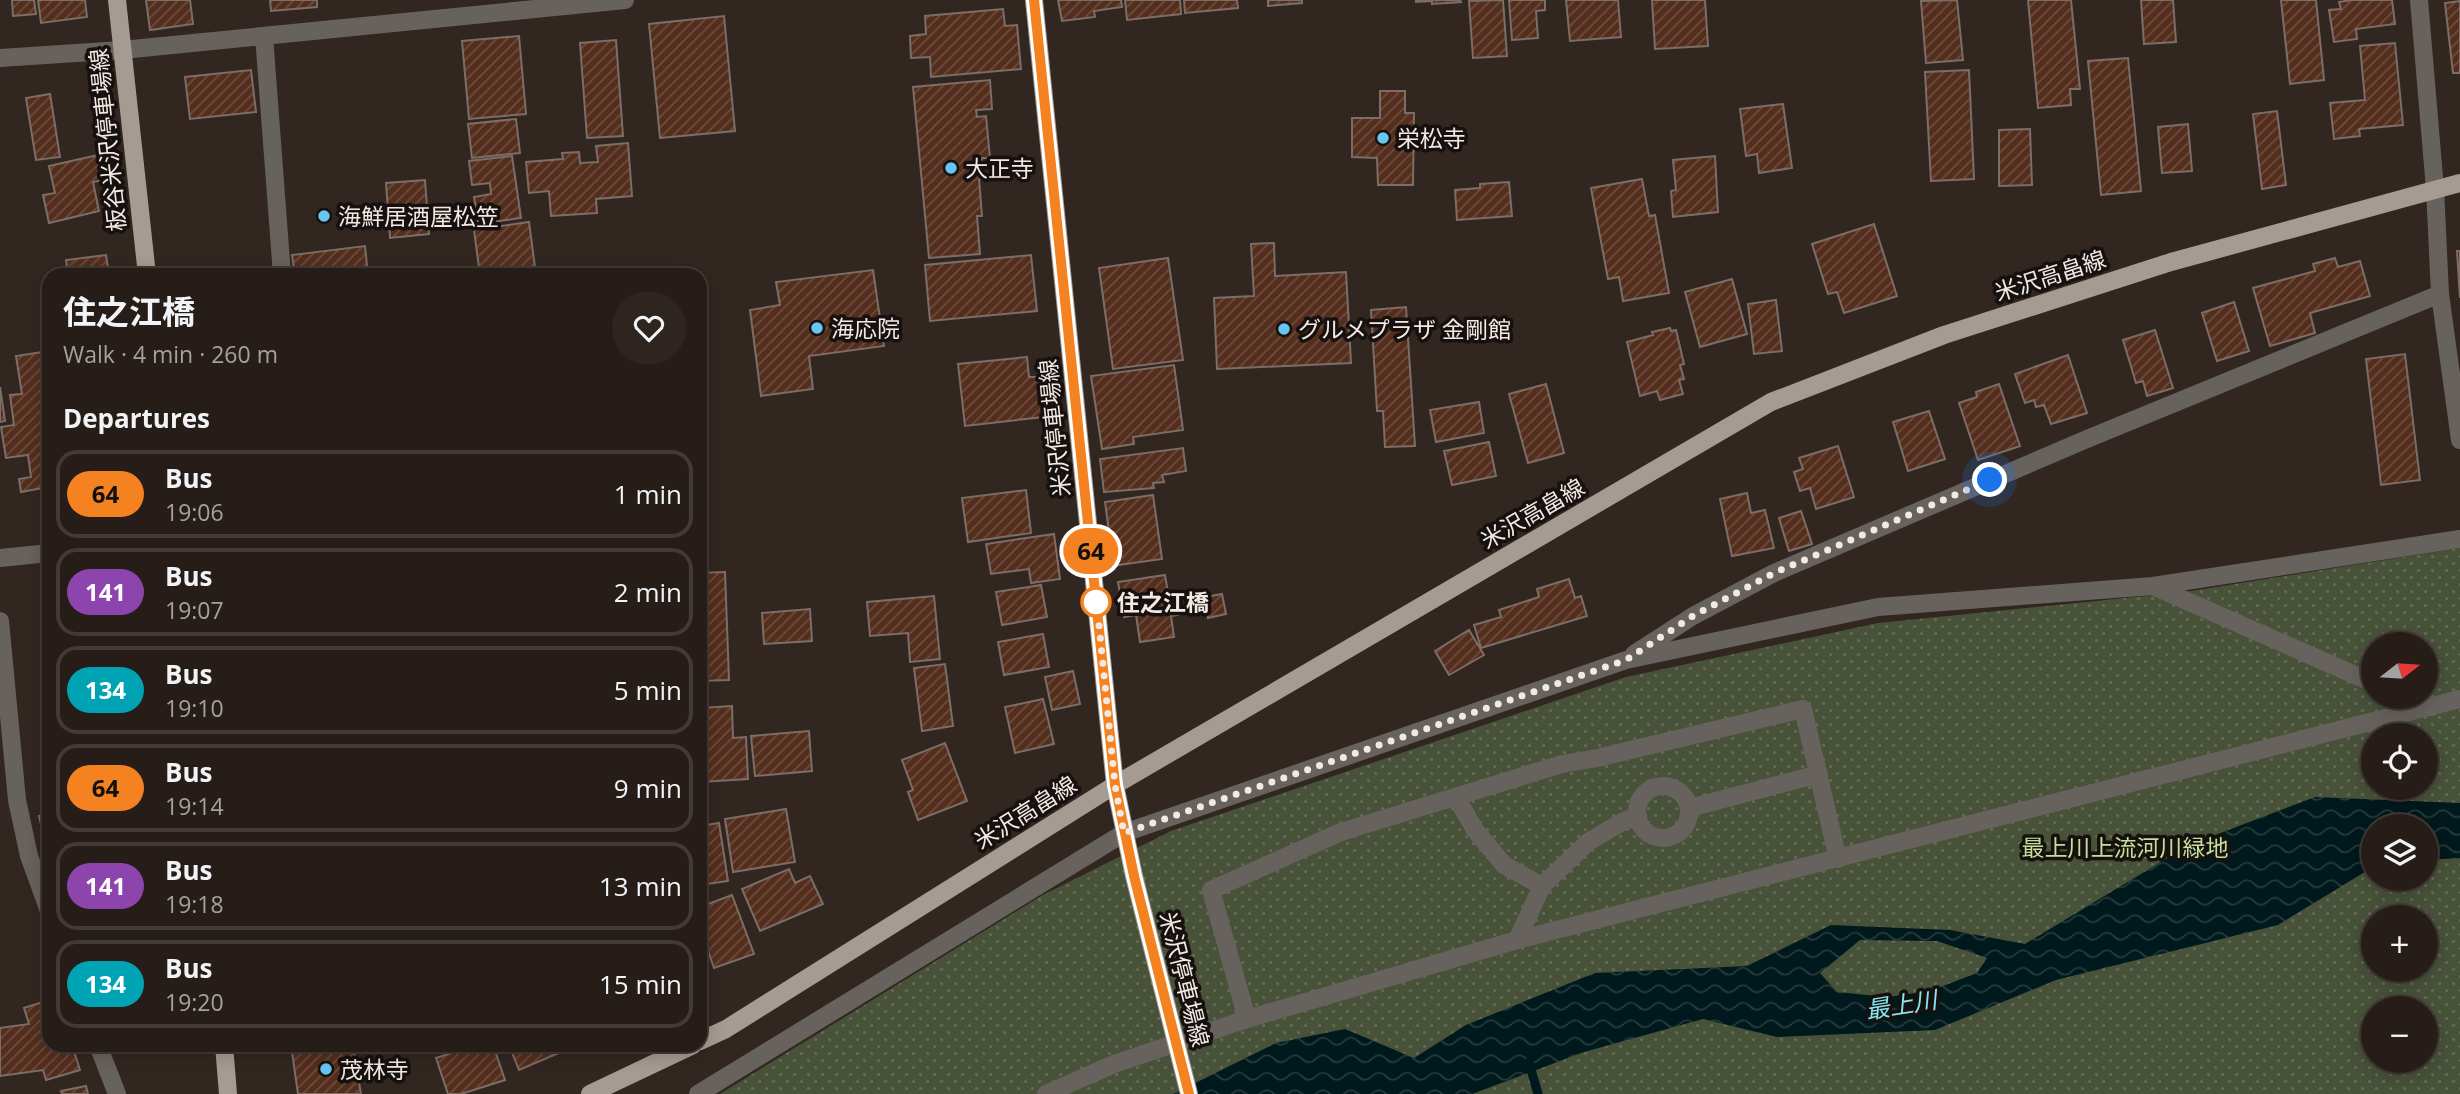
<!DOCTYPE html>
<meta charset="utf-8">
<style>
:root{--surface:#261c18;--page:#2e2521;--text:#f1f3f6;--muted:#a4a1a2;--line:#423a37}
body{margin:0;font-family:"Open Sans","Noto Sans JP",sans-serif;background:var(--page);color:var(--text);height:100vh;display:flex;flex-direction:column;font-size:26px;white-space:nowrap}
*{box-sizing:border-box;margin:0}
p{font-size:23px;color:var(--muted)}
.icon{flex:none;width:38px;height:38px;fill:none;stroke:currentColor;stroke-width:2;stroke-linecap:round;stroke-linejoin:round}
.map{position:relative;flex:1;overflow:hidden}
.details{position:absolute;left:42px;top:268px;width:665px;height:784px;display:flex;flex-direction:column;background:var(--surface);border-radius:21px;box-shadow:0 4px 18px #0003,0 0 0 2px var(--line)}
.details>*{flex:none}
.badge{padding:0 14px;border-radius:23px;font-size:24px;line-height:46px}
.needle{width:46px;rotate:73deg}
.tools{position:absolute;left:2361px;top:632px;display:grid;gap:14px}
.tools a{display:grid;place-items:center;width:77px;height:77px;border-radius:50%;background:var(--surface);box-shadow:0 4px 18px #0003,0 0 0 2px var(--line);font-size:35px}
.you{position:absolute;width:35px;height:35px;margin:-18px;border:5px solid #fff;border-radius:50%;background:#1a73e8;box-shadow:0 0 0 10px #1a73e833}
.map>.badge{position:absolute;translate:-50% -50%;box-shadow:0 0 0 4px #fff}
h2{padding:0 21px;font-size:26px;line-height:63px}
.round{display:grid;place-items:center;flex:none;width:74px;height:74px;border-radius:37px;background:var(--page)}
.head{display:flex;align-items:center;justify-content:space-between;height:119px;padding:0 21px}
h1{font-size:33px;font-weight:700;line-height:52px}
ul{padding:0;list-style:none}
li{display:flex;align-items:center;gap:21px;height:88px;margin:0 14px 10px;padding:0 7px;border:4px solid var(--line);border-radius:21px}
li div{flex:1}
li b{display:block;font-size:26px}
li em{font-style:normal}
li .badge{min-width:77px;font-weight:700;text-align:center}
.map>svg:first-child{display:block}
</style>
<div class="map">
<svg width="2460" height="1094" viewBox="0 0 2460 1094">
<defs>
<pattern id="green-dots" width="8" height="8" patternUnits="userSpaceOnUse" patternTransform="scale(1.75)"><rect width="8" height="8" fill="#485239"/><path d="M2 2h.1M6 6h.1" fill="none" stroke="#636b56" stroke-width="1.8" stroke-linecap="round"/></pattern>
<pattern id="water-waves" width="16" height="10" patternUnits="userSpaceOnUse" patternTransform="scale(1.75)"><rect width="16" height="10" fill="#00191c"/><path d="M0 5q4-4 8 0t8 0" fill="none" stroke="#263a3d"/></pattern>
<pattern id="building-hatch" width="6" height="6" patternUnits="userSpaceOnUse" patternTransform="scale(1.75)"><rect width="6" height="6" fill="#542e1d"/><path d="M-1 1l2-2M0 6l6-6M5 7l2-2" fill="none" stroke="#6d4c3e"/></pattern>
</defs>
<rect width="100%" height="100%" fill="#322620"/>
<path fill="url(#green-dots)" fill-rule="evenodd" d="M2460,548v546h-1740l321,-198 130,-65 455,-154 252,-54 307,-31zM2373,644h53v52h-53zM2373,735h53v53h-53zM2373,826h53v52h-53zM2373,917h53v53h-53zM2373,1008h53v52h-53z"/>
<path fill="url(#water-waves)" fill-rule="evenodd" d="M2315,797l145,6v55l-34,2v-34h-53v41l-95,58 -222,55 -121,50 -158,7 -74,-18 -119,33 -112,42h-299l103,-51 69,-14 69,29 52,-33 129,-52 152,-7 84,-41 119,5 75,14 164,-99zM1860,940l77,1 50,17 -10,15 -47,18 -43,6 -50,-5 -17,-19z"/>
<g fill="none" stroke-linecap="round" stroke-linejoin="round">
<path stroke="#00191c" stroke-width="9" d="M1529,1062l9,32"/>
</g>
<path fill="url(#building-hatch)" stroke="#7c6d66" stroke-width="2" d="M12,0h22l2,14 -23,2z
M38,0h47l2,17 -46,6z
M146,0h44l3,24 -43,6z
M270,0h47v7l-46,4z
M1058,0h63l1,7 -28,4 1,6 -33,4z
M1125,0h55l1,14 -54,6z
M1184,0h53l1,8 -53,5z
M1268,0h34v3l-34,3z
M1416,0h44l1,2 -29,2v-3l-16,1z
M1503,0l4,56 -34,2 -4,-57z
M1509,0h36v10l-9,1 2,27 -26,2z
M1566,0h52l3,37 -51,4z
M1652,0h53l3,46 -53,3z
M1957,0l6,60 -37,3 -5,-62z
M2028,0h43l9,89h-10l1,16 -33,3z
M2141,0h32l3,42 -32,2z
M2281,0h35l8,80 -34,4z
M2351,0h41l3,24 -39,5 1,10 -23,3 -5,-32 12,-1 -2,-7z
M2460,1v72h-7l-8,-70z
M1003,9l2,17 12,-1 4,44 -90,8 -1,-20 -19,1 -1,-22 16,-2 -1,-18z
M724,16l11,115 -75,7 -11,-114z
M519,36l7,78 -57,5 -7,-78z
M616,40l7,96 -36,2 -7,-95z
M2395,43l8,82 -44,4 1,7 -26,3 -4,-36 35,-3 -5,-54z
M2128,58l13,133 -40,4 -13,-134z
M251,70l5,42 -66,7 -5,-42z
M1969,70l5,109 -43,2 -6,-109z
M990,80l2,29 -16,1 1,7 9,-1 4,42h-8l1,20 -4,1 3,37h-5l3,38 -51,4 -16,-171z
M1380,91h25v22h9l-1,72h-35l-1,-27 -25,-1v-39h28z
M50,94l10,63 -24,3 -10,-62z
M1783,104l9,64 -33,5 -2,-19 -11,2 -6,-47z
M2277,111l9,74 -24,4 -9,-75z
M516,119l4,34 -48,5 -4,-34z
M2188,124l4,47 -30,2 -4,-46z
M2030,129l2,56 -33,1v-56z
M628,143l4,53 -36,3 1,14 -46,3 -2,-25 -20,2 -3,-31 37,-3 -1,-6 17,-1 1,11 18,-1 -2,-16z
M98,155l6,25 -11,2 6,29 -50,12 -6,-28 12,-2 -6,-27z
M512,156l9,62 -43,6 -4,-27 17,-3 -1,-11 -18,2 -3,-24z
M1715,156l3,56 -45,5 -2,-26 5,-1 -3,-30z
M1642,179l7,37 6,-1 14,78 -46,8 -4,-24 -11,2 -17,-91z
M425,180l4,54 -39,4 -4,-55z
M1509,182l3,34 -55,4 -2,-30 25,-2v-4z
M529,222l7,53h-56l-6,-45z
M1874,224l23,72 -53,17 -7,-21 -9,2 -16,-50z
M1274,243l1,33 71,-4 5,91 -134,6 -3,-71 40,-2 -3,-52z
M365,246l3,29h-73l-3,-20z
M2457,251h3v47z
M106,255l3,20h-41l-2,-15z
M1031,255l6,56 -107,10 -5,-56z
M1168,258l15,102 -70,9 -14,-101z
M2335,258l3,9 22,-6 10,35 -60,17 5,20 -45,13 -17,-58 62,-17 -2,-7z
M873,270l11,76 -75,10 4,33 -52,7 -11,-86 30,-5 -4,-23z
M1732,279l15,55 -47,13 -15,-55z
M1776,300l6,51 -28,3 -6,-50z
M2234,302l15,49 -32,10 -15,-48z
M1406,307l9,139 -30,1 -2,-36h-6l-6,-101z
M1670,328l1,3 5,-1 8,34 -4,1 4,14 -5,1 4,14 -23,6 -3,-9 -17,5 -13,-54 26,-7 -1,-3z
M2155,330l18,58 -26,8 -4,-15 -7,2 -13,-43z
M49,351v163l-2,1 -4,-27 -22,4 -2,-13 12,-2 -3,-22 -22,3 -5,-31 13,-2 -4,-30 12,-1 -6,-38z
M2405,354l15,126 -39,5 -15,-126z
M2068,355l19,58 -36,11 -7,-19 -8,2 -2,-7 -9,3 -10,-29z
M1027,357l2,20h9l5,40 -78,9 -7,-62z
M1174,365l9,65 -50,7 1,7 -32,5 -11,-73z
M1546,384l18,69 -36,10 -19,-69z
M1999,384l21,62 -42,14 -19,-57 18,-6 -1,-5z
M0,387l5,34 -5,1z
M1479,402l5,31 -48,9 -6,-32z
M1929,411l16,48 -37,12 -15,-49z
M1489,442l7,34 -44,9 -8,-34z
M1838,446l16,51 -38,12 -6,-21 -10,3 -6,-19 9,-3 -4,-11z
M1183,448l3,23 -24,4 2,7 -11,1 1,5 -50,4 -4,-33z
M1026,490l5,43 -63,9 -6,-44z
M1747,493l4,20 14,-3 9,38 -42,8 -12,-57z
M1153,495l9,64 -44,6 -2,-19h-5l-6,-44z
M1801,511l11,33 -23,7 -10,-33z
M1054,534l6,45 -29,4 -2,-14 -38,5 -5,-30z
M725,572l4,108 -29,1v-108z
M1165,575l4,24 6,-1 3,17 -7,1 3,21 -34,5 -4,-27 -12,2 -6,-35z
M1569,579l6,19 6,-2 6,20 -106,32 -7,-23 27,-8 -2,-7 40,-13 -2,-8z
M1041,585l6,32 -45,8 -6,-33z
M1222,594l4,20 -18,4 -3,-21z
M934,596l6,63 -30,3 -2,-29 -38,3 -3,-34z
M810,609l2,32 -48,3 -2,-31z
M1469,630l15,25 -35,20 -14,-24z
M1043,634l6,33 -45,8 -6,-33z
M945,664l8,62 -31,5 -8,-63z
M1073,671l7,33 -28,6 -7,-33z
M1043,699l11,45 -39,9 -10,-46z
M732,706l1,32 13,-1 2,42 -47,3 -1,-74z
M809,731l3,40 -57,5 -4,-40z
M945,743l22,58 -49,19 -10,-28 5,-2 -11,-30z
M786,809l9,53 -62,10 -8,-53z
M49,814v43l-10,-41z
M719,823l9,58 -28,4v-59z
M789,869l6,14 15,-7 13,28 -63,27 -18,-42z
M732,895l22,59 -40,14 -14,-40v-21z
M49,1000v45h23l8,25 -34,10 -3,-10 -43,6v-48l29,-4 -5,-16z
M291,1045h62l8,49h-63z
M477,1045h16l12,35 -44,14h-13l-12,-36z
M509,1045h63l1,2 -54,23z
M86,1086l2,8h-26l-1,-3z"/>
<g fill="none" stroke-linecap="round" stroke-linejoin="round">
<path stroke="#68625e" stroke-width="18" d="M2419,0l16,189 5,105 20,146
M264,36l18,239
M0,58l122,-8 503,-50
M0,558l49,-5
M2153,586l220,97
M0,621l17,179 12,56 20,55
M1634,654l59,-38 81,-43 313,-134 353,-145
M2406,696l26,11
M1637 812a26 26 0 1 1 52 0a26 26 0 1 1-52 0Z
M1456,797l19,33 29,35 38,21
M1689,808l130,-34
M1517,940l25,-54 46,-44 34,-20 16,-6
M1247,1019l270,-79 943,-241
M98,1045l19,49
M698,1094l426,-261 502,-173 252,-53 275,-21 307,-47
M1046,1094l68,-30 133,-45 -36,-129 130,-58 221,-68 35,-6 206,-49 35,150"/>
<path stroke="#a69b92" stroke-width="18" d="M117,0l30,275
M1034,0l81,785 19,91 55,218
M700,1041l26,-12 389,-244 656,-383 173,-67 227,-73 289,-79
M224,1045l4,49
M590,1094l103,-49"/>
</g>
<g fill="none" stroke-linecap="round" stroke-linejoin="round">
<defs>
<path id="line" d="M1034,0l81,785 19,91 55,218"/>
</defs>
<use href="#line" stroke="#fff" stroke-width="16"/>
<use href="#line" stroke="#f58220" stroke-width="10"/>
<path stroke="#f2e9e5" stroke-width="7" stroke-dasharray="0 12.6" d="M1096,602v-7l19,190 9,48 502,-173 67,-44 81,-43 216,-93"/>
</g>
<g fill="#68c4f0" stroke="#16100e" stroke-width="2.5">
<circle cx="1383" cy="138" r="7"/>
<circle cx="951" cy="168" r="7"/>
<circle cx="324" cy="216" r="7"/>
<circle cx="817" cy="328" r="7"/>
<circle cx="1284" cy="329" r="7"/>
<circle cx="326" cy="1069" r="7"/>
</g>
<circle fill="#fff" stroke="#f58220" stroke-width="3.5" cx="1096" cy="602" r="14"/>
<g text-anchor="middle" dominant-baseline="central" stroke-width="7" stroke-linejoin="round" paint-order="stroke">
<g font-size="23" fill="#f2e9e5" stroke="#16100e" text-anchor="start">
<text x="1397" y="138">栄松寺</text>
<text x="965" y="168">大正寺</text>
<text x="338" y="216">海鮮居酒屋松笠</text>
<text x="831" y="328">海応院</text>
<text x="1298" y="329">グルメプラザ 金剛館</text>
<text x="340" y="1069">茂林寺</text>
</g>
<g font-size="23" fill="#f2e9e5" stroke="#16100e">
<text transform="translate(107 140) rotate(-96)">板谷米沢停車場線</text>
<text transform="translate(2050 275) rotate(-18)">米沢高畠線</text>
<text transform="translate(1054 428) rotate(-96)">米沢停車場線</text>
<text transform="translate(1532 513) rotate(-30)">米沢高畠線</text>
<text transform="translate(1025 812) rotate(-32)">米沢高畠線</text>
<text transform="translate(1185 979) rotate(76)">米沢停車場線</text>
</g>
<g font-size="23" font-weight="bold" fill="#f2e9e5" stroke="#16100e" text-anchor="start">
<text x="1117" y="602">住之江橋</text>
</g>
<g font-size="23" fill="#c4df9c" stroke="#16100e">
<text x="2125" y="847">最上川上流河川緑地</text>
</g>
<g font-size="24" font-style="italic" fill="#86e7f0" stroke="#16100e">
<text transform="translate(1901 1004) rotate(-9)">最上川</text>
</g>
</g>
</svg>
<div class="tools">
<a><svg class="needle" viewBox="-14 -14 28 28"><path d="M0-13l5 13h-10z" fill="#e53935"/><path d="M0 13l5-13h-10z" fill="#a4a1a2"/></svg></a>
<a><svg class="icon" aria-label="locate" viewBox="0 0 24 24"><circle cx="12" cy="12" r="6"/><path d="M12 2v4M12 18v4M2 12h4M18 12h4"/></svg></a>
<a><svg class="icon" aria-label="layers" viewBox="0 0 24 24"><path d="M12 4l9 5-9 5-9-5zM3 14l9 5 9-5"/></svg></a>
<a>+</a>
<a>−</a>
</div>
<div class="you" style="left:1990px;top:480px"></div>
<b class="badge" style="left:1091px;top:551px;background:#f58220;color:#111">64</b>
<section class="details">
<div class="head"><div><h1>住之江橋</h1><p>Walk · 4 min · 260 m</p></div><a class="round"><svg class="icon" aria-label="heart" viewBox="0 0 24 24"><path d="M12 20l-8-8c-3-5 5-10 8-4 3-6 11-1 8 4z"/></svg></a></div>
<h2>Departures</h2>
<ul>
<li><span class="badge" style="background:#f58220;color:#111">64</span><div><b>Bus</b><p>19:06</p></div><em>1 min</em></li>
<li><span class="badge" style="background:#8e44ad;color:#fff">141</span><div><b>Bus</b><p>19:07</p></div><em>2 min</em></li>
<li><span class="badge" style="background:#00a3b4;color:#fff">134</span><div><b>Bus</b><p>19:10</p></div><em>5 min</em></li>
<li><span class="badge" style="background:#f58220;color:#111">64</span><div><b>Bus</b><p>19:14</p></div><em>9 min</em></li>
<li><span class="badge" style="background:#8e44ad;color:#fff">141</span><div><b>Bus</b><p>19:18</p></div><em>13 min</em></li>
<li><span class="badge" style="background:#00a3b4;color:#fff">134</span><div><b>Bus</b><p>19:20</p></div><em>15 min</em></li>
</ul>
</section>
</div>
